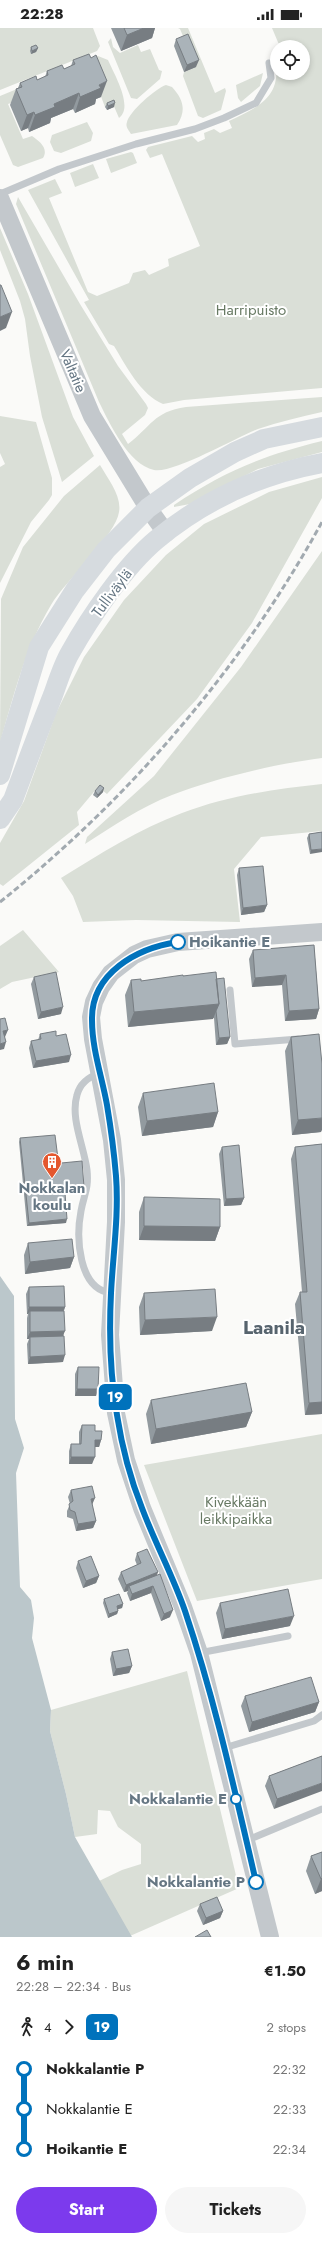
<!DOCTYPE html>
<meta charset="utf-8">
<style>
:root{--surface:#fff;--page:#f6f6f6;--text:#222;--muted:#767676;--accent:#7c3aed}
body{margin:0;font-family:Jost,sans-serif;background:var(--page);color:var(--text);height:100vh;display:flex;flex-direction:column;font-size:15px;white-space:nowrap}
*{box-sizing:border-box;margin:0}
p{font-size:13px;color:var(--muted)}
.icon{flex:none;width:22px;height:22px;fill:none;stroke:currentColor;stroke-width:2;stroke-linecap:round;stroke-linejoin:round}
.map{position:relative;height:1909px;overflow:hidden}
.drawer{display:flex;flex-direction:column;background:var(--surface);flex:1}
.drawer>*{flex:none}
.badge{padding:0 8px;border-radius:6px;font-size:14px;line-height:26px}
.buttons{position:absolute;left:270px;top:12px;display:grid;gap:8px}
.buttons a{display:grid;place-items:center;width:40px;height:40px;border-radius:50%;background:var(--surface);box-shadow:0 2px 6px #0003;font-size:20px}
.map>.badge{position:absolute;translate:-50% -50%;box-shadow:0 0 0 2px #fff}
.legs{display:flex;align-items:center;gap:6px;height:44px;padding:0 16px;font-size:13px}
.legs p{margin-inline-start:auto}
.head{display:flex;align-items:center;justify-content:space-between;height:68px;padding:0 16px}
h1{font-size:22px;font-weight:700;line-height:30px}
.cta{display:flex;gap:8px;margin-top:auto;padding:8px 16px}
.cta a{flex:1;height:46px;border-radius:24px;background:var(--accent);color:#fff;font-size:16px;font-weight:700;line-height:46px;text-align:center}
.cta a+a{background:var(--page);color:var(--text)}
ul{padding:0 16px;list-style:none}
li{display:flex;align-items:center;gap:14px;height:40px;font-size:15px}
li i{display:grid;place-items:center;width:6px;height:100%;margin:0 5px;background:currentColor}
li i::after{content:'';width:10px;height:10px;margin:-5px;border:3px solid;border-radius:50%;background:var(--surface)}
li p{margin-inline-start:auto}
li:first-child i{background:linear-gradient(#0000 50%,currentColor 0)}
li:last-child i{background:linear-gradient(currentColor 50%,#0000 0)}
.status{display:flex;justify-content:space-between;align-items:center;height:28px;padding:0 20px;background:var(--surface);direction:ltr}
.status svg{height:11px;fill:currentColor}
.map>svg:first-child{display:block}
</style>
<div class="status"><b>22:28</b><svg viewBox="0 0 49 12"><path d="M0 12V9h3v3zM5 12V6h3v6zM10 12V3h3v9zM15 12V0h3v12zM26 1h20v11H26zM47 4h2v5h-2z"/></svg></div>
<div class="map">
<svg width="322" height="1909" viewBox="0 0 322 1909">
<rect width="100%" height="100%" fill="#fafaf8"/>
<path fill="#dadfd7" d="M0,0h93l7,18 -3,5 -97,39z
M178,0h10l27,65 10,-5 1,3 -5,19 -18,8 -5,-2 -15,-40 1,-4 12,-5 -16,-38z
M272,0h50v360l-138,12 -21,4c-22,-9 -37,-38 -49,-58l-5,-2 -25,-42 5,-2 -61,-110 27,-11 7,14 -13,5 39,94 9,4 32,-13 4,-10 12,-3 4,5 20,-9 -1,-7 32,-13 -38,-92 -12,4 -4,-8 2,-3 44,-11 6,6 7,-3 -1,-6 10,-4 6,4 12,-5 -3,-7c25,-12 51,-22 47,-55l1,7h26v-26h-23z
M111,10l2,9 7,6 18,-8 3,7 9,-3 9,21 3,1 -2,8 -23,20 -6,-1 -23,-56z
M98,28l10,4c6,14 26,47 11,58l-6,-14 -8,3 -14,-37 -14,-6z
M263,45l-3,13 -19,16 -3,-4 -2,-13z
M166,57l6,2c11,12 15,23 5,38l-46,9c-2,-4 -6,-7 -4,-12 2,-10 29,-34 39,-37z
M17,61l-3,13 -6,2 15,35 9,-3c7,5 17,12 11,22l-25,9 -5,-2 -13,-30v-39z
M87,94l6,11 -2,8 -30,12 -7,-2 -4,-9 2,-7z
M131,124l2,1 4,10 -26,10 -5,-14z
M93,136l6,14 -24,9 -5,-14z
M18,169l62,107 38,62 28,38 2,4 -3,7 -23,19 6,10c24,-18 25,-32 58,-37l136,-10v15c-22,5 -43,10 -64,17 -23,9 -85,45 -104,41 -26,-6 -44,-46 -55,-68l-83,-198z
M0,200l28,66 45,123 21,39 -32,26 -20,-65 -12,-61 -5,-37 -5,-18 -20,-51z
M0,388l36,6 16,56v17l-3,5 -18,22 -31,61v-116l5,-3 -5,-11z
M322,413v11l-64,17 -68,35 -16,3v-2c49,-33 90,-50 148,-64z
M100,437c8,14 22,31 19,47 -3,23 -53,68 -68,93 -26,44 -37,89 -51,138l1,-144 22,-52 41,-51z
M322,449v21l-70,125 -55,76 -90,95 -9,-7 -21,25 2,13 -76,61 -3,-2v-41l24,-42 32,-88 28,-56 40,-57 42,-45 38,-31 65,-32z
M322,523v207c-47,6 -106,20 -150,37 -31,12 -59,31 -87,49l2,-7 67,-61 87,-109z
M322,756v47l-61,6 -27,32 6,53 -104,-2 -53,2 -10,-26 -12,-18c39,-24 78,-49 121,-65 45,-17 92,-24 140,-29z
M23,902l36,42 -47,10 -12,7v-43z
M322,1406v145l-125,22 -53,-136z
M187,1643l52,217 -109,48 -31,-55 23,-11 19,-6v-20l-23,-17 -8,-16 -12,-1 -1,24 -22,3 -9,-43 -16,-63 1,-21z"/>
<path fill="#bbc7cb" d="M0,1248l14,20 1,123 9,29 -8,25 4,114 11,13 3,18 -2,20 19,72 -1,21 16,63 9,43 57,100h-132z"/>
<g fill="none" stroke-linecap="round" stroke-linejoin="round">
<path stroke="#c3c8cc" stroke-width="7" d="M0,166l59,-25 77,-25 59,-15 29,-11 32,-15 15,-25 -2,-15
M230,962l5,54 63,-5
M100,1045c-12,4 -20,10 -23,22 -7,23 7,51 10,75 2,19 -3,24 -6,41 -5,26 -3,78 30,82
M199,1625l89,-17
M224,1720l90,-27 8,-6
M246,1811l9,-2 67,-28"/>
<path stroke="#c3c8cc" stroke-width="18" d="M0,170l92,218 56,92 18,25
M270,1909l-71,-284 -16,-46 -41,-99 -16,-48 -10,-47 -6,-78 6,-113v-42l-4,-40 -19,-101 -2,-22 3,-15 7,-15 10,-14 23,-18 13,-6 31,-7 144,-10"/>
<path stroke="#d6dbdf" stroke-width="20" d="M0,747l39,-128 36,-57 31,-40 42,-42 42,-30 45,-26 29,-13 58,-12
M0,791l13,-19c13,-35 26,-70 40,-105 5,-14 10,-30 17,-42 20,-36 55,-87 86,-113 48,-40 106,-66 166,-77"/>
<path stroke="#a2aab0" stroke-width="3" stroke-dasharray="6 3" stroke-linecap="butt" d="M0,874c131,-105 241,-233 322,-380"/>
</g>
<path fill="#929a9f" d="M111,0h44l-3,10 -31,13z
M176,11l20,28 -12,5 -10,-26z
M31,19l7,1 -2,4 -5,2 -1,-3z
M73,32l28,37 -5,2 -1,5 -20,9 -2,-4 -22,9 -1,5 -21,9 -1,-4 -7,3 -11,-26 6,-16 2,-1 2,-5 17,-3 8,-3 2,-6 17,-2 7,-3z
M107,75l7,4 -7,3 -2,-3z
M95,763l8,1 -6,6 -4,-3z
M322,804l-12,22 -3,-16 2,-4z
M239,840l28,37 -3,7 -23,3 -4,-40z
M314,917l5,64 -3,10 -31,2 -3,-36 -30,2 -3,-28 4,-9z
M183,948l33,3 14,58 -3,7 -11,1 -2,-27 -86,9 -3,-32 6,-15 10,1z
M34,949l27,37 -23,5 -7,-35z
M40,1006l16,2 13,26 -36,6 -4,-20 2,-7 7,-1z
M291,1009l30,95 -29,3 -7,-84z
M143,1065l75,19 -5,15 -71,9 -4,-29z
M20,1110l38,21 -1,3 -6,1v1l33,23 -1,4 -29,3 12,29 -39,3 -8,-84z
M322,1116v270l-17,1 -10,-111 5,-12h2l-11,-133 4,-12z
M222,1119l22,51 -3,7 -17,1 -5,-52z
M144,1169l76,30 -5,14 -76,-1v-28z
M28,1215l46,14 -4,11 -45,6 -1,-19z
M29,1259l36,20 -1,4 -1,51 -35,2 -1,-20 2,-5h-2v-21l1,-4h-1l-1,-20z
M144,1265l68,38 -72,4 -1,-28z
M78,1339l20,22 -2,7h-21v-22z
M151,1372l101,12 -6,15 -95,17 -5,-30z
M82,1397l13,6 6,9 -2,7h-4l-3,17h-23v-13l2,-7h8v-12z
M71,1462l21,15 4,16 -3,7 -17,3 -3,-12 -6,-2v-6l3,-7 -2,-7z
M137,1525l21,19 -2,4 14,41 -9,4 -10,-28 -21,8 -3,-8 1,-2 -4,1 -6,-13 3,-7 16,-7 -2,-5z
M78,1533l21,15 -3,7 -13,5 -7,-20z
M104,1571l19,5 -1,4 -4,1v2l-1,3 -9,4 -5,-15z
M220,1575l70,23 -68,13 -6,-26z
M112,1624l20,14 -3,7 -16,3 -3,-17z
M245,1668l74,6 -4,10 -66,20 -8,-26z
M322,1728l-48,53 -9,-23 4,-10z
M322,1824v39l-7,3 -9,-23 5,-15z
M200,1876l23,7 -3,7 -17,7 -6,-14z"/>
<path fill="#777d82" d="M144,0h11l-3,10 -31,13 6,-16z
M38,20l-2,4 -5,2 1,-3z
M199,32l-3,7 -12,5 3,-7z
M107,53l-6,16 -5,2 -1,5 -20,9 5,-16 19,-12z
M79,65l-6,16 -22,9 -1,5 -21,9 6,-17 19,-11z
M115,75l-1,4 -7,3 1,-4z
M34,84l-6,16 -7,3 6,-16z
M12,284l-6,16 -6,3v-14z
M104,760l-1,4 -6,6 1,-3z
M322,821v3l-12,2 1,-4z
M267,877l-3,7 -23,3 2,-7z
M286,947l-4,10 -30,2 3,-9z
M219,976l-6,15 -85,8 6,-15z
M63,979l-2,7 -23,5 3,-7z
M319,981l-3,10 -31,2 4,-10z
M8,1002l-3,7 -4,1 2,-7z
M230,1009l-3,7 -11,1 3,-7z
M6,1014l-2,7 -4,1v-6z
M71,1027l-2,7 -36,6 3,-7z
M218,1084l-5,15 -71,9 5,-15z
M322,1090v12l-1,2 -29,3 6,-15z
M50,1131h8l-1,3 -8,1z
M84,1159l-1,4 -30,3 1,-4z
M244,1170l-3,7 -17,1 2,-7z
M67,1191l-1,4 -39,3 2,-3z
M144,1198l76,1 -5,14 -76,-1z
M74,1229l-4,11 -45,6 5,-12z
M29,1279h36l-3,7 -32,-3 -2,3h-1z
M217,1289l-5,14 -72,4 5,-15z
M65,1303l-3,7 -32,-1 -1,2h-2l3,-7z
M65,1327l-2,7 -35,2 2,-7z
M77,1361h21l-2,7h-21z
M322,1374v12l-17,1 4,-12z
M252,1384l-6,15 -95,17 5,-15z
M95,1412h6l-2,7h-6z
M71,1429h24l-3,7h-23z
M95,1470l-3,7 -1,-6z
M96,1493l-3,7 -17,3 2,-7z
M158,1544l-3,7 -26,7 -1,5 -4,1 2,-7z
M99,1548l-3,7 -13,5 3,-7z
M153,1558l-2,7 -21,8 2,-7z
M123,1576l-1,4 -7,2 2,-4z
M173,1582l-3,7 -9,4 3,-7z
M118,1583l-1,3 -9,4 1,-4z
M294,1588l-4,10 -68,13 3,-10z
M132,1638l-3,7 -16,3 3,-7z
M319,1674l-4,10 -66,20 3,-10z
M322,1755v8l-48,18 3,-10z
M322,1850v13l-7,3 6,-15z
M223,1883l-3,7 -17,7 3,-7z"/>
<path fill="#aab3b9" stroke="#777d82" d="M124,0h20l-17,7z
M188,6l11,26 -12,5 -11,-26z
M36,17l2,3 -6,3 -1,-4z
M89,26l2,4 5,-3 11,26 -8,4 2,3 -21,9 -1,-4 -25,11 1,3 -20,8 -1,-3 -7,3 -11,-26 6,-2 -2,-4 16,-7 1,4 11,-5 -1,-4 15,-6 2,4 11,-5 -2,-4z
M114,72l1,3 -7,3 -1,-3z
M0,257h1l11,27 -12,5z
M100,757l4,3 -6,7 -3,-4z
M322,804v17l-11,1 -2,-16z
M263,838l4,39 -24,3 -4,-40z
M314,917l5,64 -30,2 -3,-36 -31,3 -2,-28z
M56,944l7,35 -22,5 -7,-35z
M216,944l3,32 -85,8 -3,-32 10,-1v2l42,-6v1z
M224,950l6,59 -11,1 -3,-27 3,-7 -3,-25z
M5,990l3,12 -5,1 3,11 -6,2v-25z
M56,1003v5l10,-2 5,21 -35,6 -5,-20 10,-2 -1,-5z
M319,1006l3,30v54l-24,2 -7,-83z
M214,1055l4,29 -71,9 -4,-28z
M55,1107l3,24h-8l1,5 31,-3 2,26 -30,3v4l11,-1 2,26 -38,4 -9,-85z
M322,1116v258l-13,1 -9,-111h7l-12,-145z
M239,1117l5,53 -18,1 -4,-52z
M144,1169l76,2v28l-76,-1z
M72,1211l2,18 -44,5 -2,-19z
M64,1258l1,21h-36v-20z
M215,1261l2,28 -72,3 -1,-27z
M30,1283h34l1,20 -35,1z
M64,1308l1,19 -35,2v-20z
M78,1339h21l-1,22h-21z
M246,1355l6,29 -96,17 -5,-29z
M82,1397h13v6h7l-1,9h-6v17h-24v-13h10z
M92,1458l3,12 -4,1 5,22 -18,3 -3,-12 -5,-2 -1,-6 4,-3 -2,-11z
M147,1521l11,23 -32,13 -5,-13 20,-9 -4,-10z
M91,1528l8,20 -13,5 -8,-20z
M160,1546l13,36 -9,4 -11,-28 -21,8 -3,-8z
M288,1561l6,27 -69,13 -5,-26z
M119,1566l4,10 -6,2 1,5 -9,3 -5,-15z
M128,1621l4,17 -16,3 -4,-17z
M311,1649l8,25 -67,20 -7,-26z
M322,1728v27l-45,16 -8,-23z
M322,1824v26l-1,1 -10,-23z
M217,1869l6,14 -17,7 -6,-14z
M207,1902l4,7h-16z"/>
<g fill="none" stroke-linecap="round" stroke-linejoin="round">
<defs>
<path id="line-1" d="M178,914c-41,6 -87,31 -86,78 0,29 10,57 15,85 4,24 7,47 9,71 3,39 -3,78 -5,117 -2,40 -1,82 6,122 5,32 13,63 25,93 13,35 31,68 43,103 30,89 50,181 71,271"/>
</defs>
<use href="#line-1" stroke="#fff" stroke-width="9"/>
<use href="#line-1" stroke="#0072bc" stroke-width="6"/>
</g>
<defs>
<symbol id="building-pin" viewBox="-11 -11 22 30"><path d="M0 17L-7.5 6A9.5 9.5 0 1 1 7.5 6Z" fill="#e4572e" stroke="#fff"/><path d="M-4-6H4V6H1V3H-1V6H-4ZM-2.5-4.3h1.7v1.8h-1.7ZM.8-4.3h1.7v1.8H.8ZM-2.5-1h1.7V.8h-1.7ZM.8-1h1.7V.8H.8Z" fill="#fff"/></symbol>
</defs>
<g fill-rule="evenodd">
<use href="#building-pin" x="41" y="1123" width="22" height="30"/>
</g>
<g fill="#fff" stroke="#0072bc" stroke-width="2">
<circle cx="178" cy="914" r="7"/>
<circle cx="236" cy="1771" r="5"/>
<circle cx="256" cy="1854" r="7"/>
</g>
<g text-anchor="middle" dominant-baseline="central" stroke-width="4" stroke-linejoin="round" paint-order="stroke">
<g font-size="15" fill="#687a64" stroke="#fff">
<text x="251" y="282">Harripuisto</text>
<text x="236" y="1474">Kivekkään<tspan x="236" dy="17">leikkipaikka</tspan></text>
</g>
<g font-size="15" fill="#657683" stroke="#fff">
<text transform="translate(73 343) rotate(67)">Valtatie</text>
<text transform="translate(112 565) rotate(-53)">Tulliväylä</text>
</g>
<g font-size="15" font-weight="bold" fill="#657683" stroke="#fff" text-anchor="end">
<text x="189" y="914" text-anchor="start">Hoikantie E</text>
<text x="227" y="1771">Nokkalantie E</text>
<text x="245" y="1854">Nokkalantie P</text>
</g>
<g font-size="15" font-weight="bold" fill="#657683" stroke="#fff">
<text x="52" y="1160">Nokkalan<tspan x="52" dy="17">koulu</tspan></text>
</g>
<g font-size="19" font-weight="bold" fill="#57646e" stroke="#fff">
<text x="274" y="1299">Laanila</text>
</g>
</g>
</svg>
<div class="buttons">
<a><svg class="icon" aria-label="locate" viewBox="0 0 24 24"><circle cx="12" cy="12" r="6"/><path d="M12 2v4M12 18v4M2 12h4M18 12h4"/></svg></a>
</div>
<b class="badge" style="left:115px;top:1369px;background:#0072bc;color:#fff">19</b>
</div>
<section class="drawer">
<div class="head"><div><h1>6 min</h1><p>22:28 – 22:34 · Bus</p></div><b>€1.50</b></div>
<div class="legs"><svg class="icon" aria-label="walk" viewBox="0 0 24 24"><circle cx="13" cy="4" r="2"/><path d="M13 8l-2 6 4 7M11 14l-3 7M7 12l3-4h3l4 4"/></svg>4<svg class="icon" aria-label="forward" viewBox="0 0 24 24"><path d="M9 5l7 7-7 7"/></svg><b class="badge" style="background:#0072bc;color:#fff">19</b><p>2 stops</p></div>
<ul>
<li><i style="color:#0072bc"></i><b>Nokkalantie P</b><p>22:32</p></li>
<li><i style="color:#0072bc"></i><span>Nokkalantie E</span><p>22:33</p></li>
<li><i style="color:#0072bc"></i><b>Hoikantie E</b><p>22:34</p></li>
</ul>
<div class="cta"><a>Start</a><a>Tickets</a></div>
</section>
